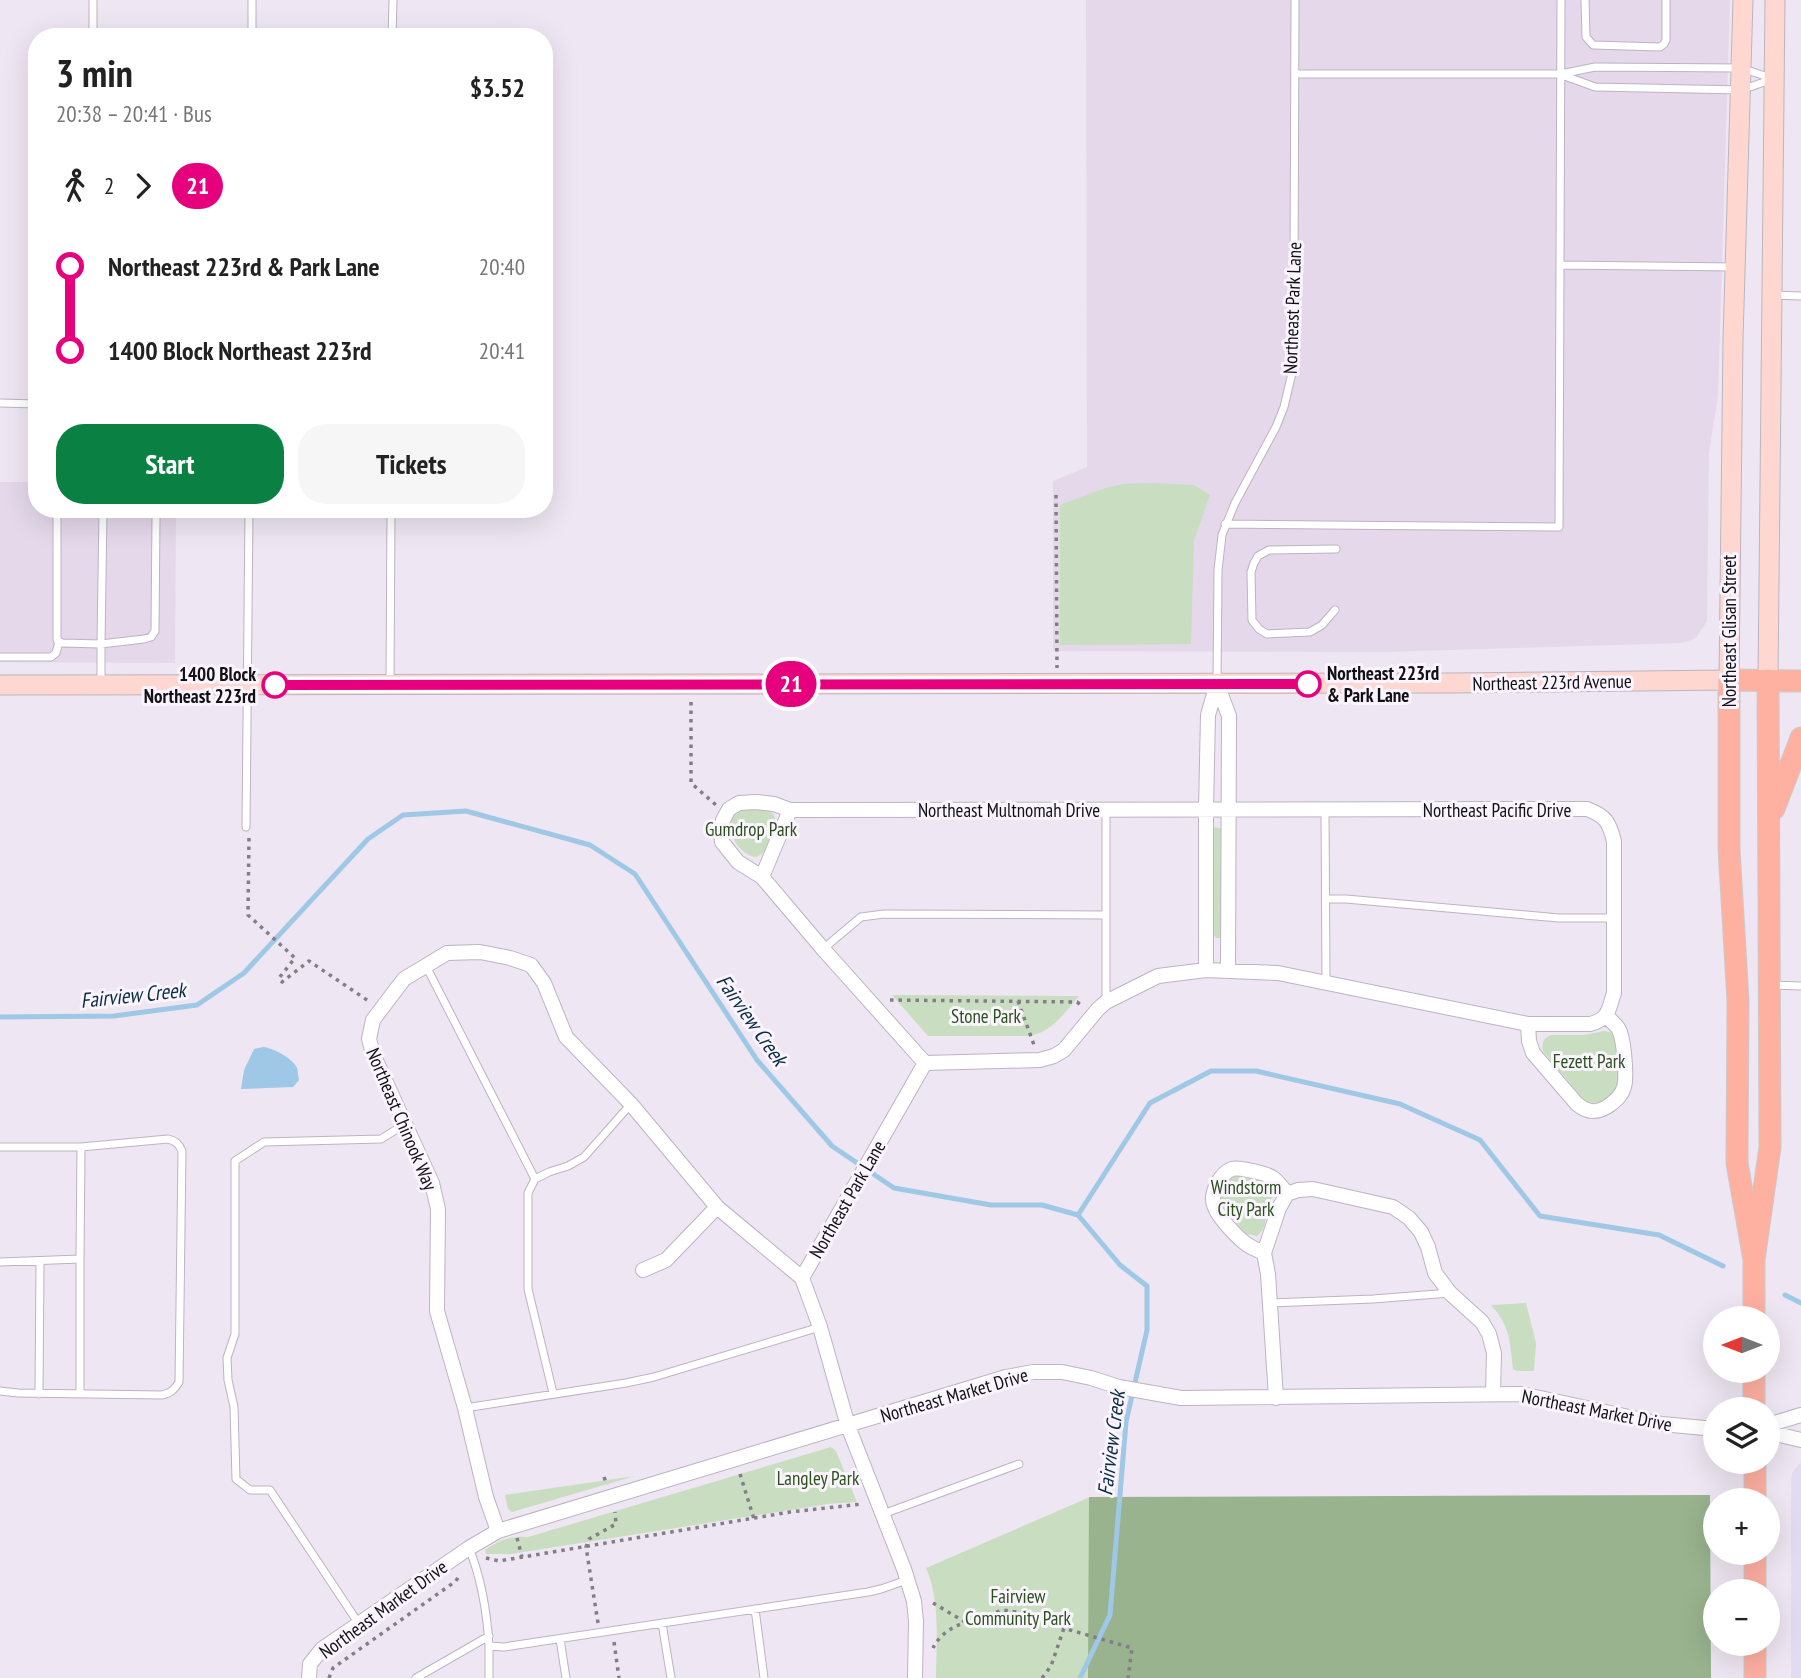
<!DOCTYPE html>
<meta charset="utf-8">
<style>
:root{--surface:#fff;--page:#f6f6f6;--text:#222;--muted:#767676;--accent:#0b8043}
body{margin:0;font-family:"PT Sans Narrow",sans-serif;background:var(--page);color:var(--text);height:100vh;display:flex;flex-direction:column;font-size:26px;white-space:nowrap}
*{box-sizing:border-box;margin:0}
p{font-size:23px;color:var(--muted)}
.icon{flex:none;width:38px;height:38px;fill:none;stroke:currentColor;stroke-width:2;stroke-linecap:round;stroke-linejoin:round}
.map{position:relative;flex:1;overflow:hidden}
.drawer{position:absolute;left:28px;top:28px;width:525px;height:490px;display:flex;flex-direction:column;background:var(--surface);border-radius:28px;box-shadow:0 7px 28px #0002}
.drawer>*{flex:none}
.badge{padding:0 14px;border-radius:23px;font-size:24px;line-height:46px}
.needle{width:46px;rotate:270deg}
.tools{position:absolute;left:1703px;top:1306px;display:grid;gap:14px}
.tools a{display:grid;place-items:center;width:77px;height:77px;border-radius:50%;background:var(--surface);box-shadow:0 7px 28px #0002;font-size:35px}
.map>.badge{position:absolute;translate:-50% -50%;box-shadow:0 0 0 4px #fff}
.legs{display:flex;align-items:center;gap:10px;height:77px;padding:0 28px;font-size:23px}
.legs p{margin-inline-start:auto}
.head{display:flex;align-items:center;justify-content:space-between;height:119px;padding:0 28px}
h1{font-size:38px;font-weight:700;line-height:52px}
.primary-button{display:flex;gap:14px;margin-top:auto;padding:14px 28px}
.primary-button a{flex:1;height:80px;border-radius:28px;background:var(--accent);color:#fff;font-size:28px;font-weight:700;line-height:80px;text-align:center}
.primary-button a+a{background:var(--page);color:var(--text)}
ul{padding:0 28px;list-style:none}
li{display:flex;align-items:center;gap:24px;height:84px;font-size:26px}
li i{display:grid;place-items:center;width:10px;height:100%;margin:0 9px;background:currentColor}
li i::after{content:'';width:18px;height:18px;margin:-9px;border:5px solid;border-radius:50%;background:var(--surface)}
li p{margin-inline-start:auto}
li:first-child i{background:linear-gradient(#0000 50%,currentColor 0)}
li:last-child i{background:linear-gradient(currentColor 50%,#0000 0)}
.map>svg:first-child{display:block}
</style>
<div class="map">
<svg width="1801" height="1678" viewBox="0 0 1801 1678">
<rect width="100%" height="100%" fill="#eee6f2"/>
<path fill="#e4d8ea" d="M1086,0h644l-12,397 -9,55 -2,169 -11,17 -14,5 -298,9 -331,-1v-170l34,-14z
M0,482h37v27h139l-1,154 -175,-1z"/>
<path fill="#e1dcf2" d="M1801,1462v216h-10v-196l1,-9z"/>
<path fill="#c9dec0" d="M1151,483l43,2 16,10 -16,45 -3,104 -131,1v-140l45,-17 19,-4z
M744,809l25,1 5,5 2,7 -12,30 -7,5c-21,-1 -40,-39 -13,-48z
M1215,827l7,2 1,107 -3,2h-4l-3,-4v-102z
M892,995l187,1c-15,17 -27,37 -51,40h-100z
M1604,1031c4,1 7,0 10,4 5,9 4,41 4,52 -8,10 -20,20 -33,14l-42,-50c-2,-8 1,-13 8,-16h33z
M1233,1174l34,5 8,10c-1,7 -5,11 -7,18 -3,11 -1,21 -11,29l-11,-2 -25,-29 -1,-5v-4l7,-18z
M1526,1303l10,40 -2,28h-17l-4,-2c-3,-28 -3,-43 -22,-64z
M831,1447l5,4 21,51 -29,2 -317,50h-25l-1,-4c15,-10 24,-14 43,-13z
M635,1476l-123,36 -4,-3 -3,-14z
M1090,1497l-1,181h-153c0,-36 5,-76 -10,-110z"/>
<path fill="#98b38e" d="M1710,1495l1,183h-623l1,-181z"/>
<path fill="#9ec8e5" d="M263,1047c10,1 30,11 34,21 1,4 1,8 2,12l-6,7 -52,2 3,-19 10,-21z"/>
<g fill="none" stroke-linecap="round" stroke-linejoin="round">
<path stroke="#9ec8e5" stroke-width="5" d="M0,1017l114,-1 83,-11 47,-32 124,-134 35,-24 63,-4 124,34 45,29 122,186 75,86 62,42 97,17h51l36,10 42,50 27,21v44l-21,92 -16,193 -30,63
M1078,1215l72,-112 61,-32h45l144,33 80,36 60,76 119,19 64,31
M1785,1295l16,8"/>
<defs>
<path id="service" d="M93,0v37
M1585,0l1,37 7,8 67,2 4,-3 2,-4v-40
M252,37v-37
M392,37l1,-37
M1295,74h266l34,-7 146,1 30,10
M1562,75l33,12 146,3 32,-11
M1561,265l174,2
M1773,295l28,1
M0,403l37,1
M1225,524l334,3 2,-527
M1335,610l-13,15 -12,7 -43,2 -8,-5 -7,-9 -1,-48 3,-9 4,-7 11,-6 67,-1
M0,657h51l5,-4 3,-11
M1217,683l1,-113 4,-35 13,-32 41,-76 8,-20 8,-34 2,-88 1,-285
M101,684v-40l-39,-1 -5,-3v-129l95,1 4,4 -1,115 -4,6 -7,2 -43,5 2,-133
M390,684l1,-175
M1325,809l1,173
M246,827l3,-318
M1326,899h20l213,19h54
M823,949l38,-32 23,-3 221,1
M426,966l109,213
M1772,985l29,1
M1106,1002v-192
M0,1147h81l-1,112 -80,3
M80,1259v135
M1270,1303l103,-4 77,-6
M0,1391l18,2 144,2c9,-2 12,-5 17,-13l3,-231c-3,-7 -6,-10 -14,-12l-87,8
M553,1393l-25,-104v-96l7,-14 14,-7 19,-6 16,-9 47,-53
M39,1394l1,-133
M465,1408l161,-25 28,-6 166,-50
M883,1514l136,-50
M469,1548c13,32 18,64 20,98l15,1 364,-55 13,-3 26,-9
M755,1609l9,69
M662,1623l9,55
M359,1624l-89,-134h-20l-14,-11 -2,-72 -6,-27 -1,-22 8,-24v-173l29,-19 117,-3 24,-15
M560,1639l6,39
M416,1678l73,-42
M489,1678v-32"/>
<path id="minor" d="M1217,684l12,32 -1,254
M756,802l18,2 16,6 797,-1c19,7 22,13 27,32v152c-6,18 -5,26 -24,31h-62l-250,-51 -72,-3 -48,6 -52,26 -8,7 -34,41 -10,6 -14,4 -115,3 -102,-114 -61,-72 -24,-15 -16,-20 -1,-11 2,-11 6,-11 10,-6z
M762,877l28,-67
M1206,970v-161l2,-94 9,-31
M1528,1024l1,17 4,12 44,51c12,10 22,9 34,0 6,-5 11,-9 13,-17 3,-10 0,-50 -6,-59 -3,-4 -8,-8 -11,-12
M1264,1253c-7,-3 -14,-6 -19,-10 -9,-7 -28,-27 -31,-38 -4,-11 6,-32 18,-36 7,-2 14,1 21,2 19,4 23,7 34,23
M643,1270l23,-10 51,-53
M1276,1398l-8,-124 -4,-21 15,-45 8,-14 11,-4 15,-1 80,18 16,11 12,14 7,15 7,26 15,20 32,29 7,12 5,19 -1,40
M1768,1425l33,-10
M1768,1432l33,8
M498,1531l-12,-34 -21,-89 -28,-97 1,-102 -6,-26 -59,-129 -4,-15 4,-19 31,-41 43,-26 33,-1 30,6 21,7 13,18 22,54 65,67 86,103 85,71
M309,1678l1,-14 12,-15 147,-101 29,-17 508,-154 27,-5h29l29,6 28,9 62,11 340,-4 141,30 53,5
M915,1678l1,-57 -2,-20 -10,-32 -56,-143 -28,-99 -18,-49 123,-215"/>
<path id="secondary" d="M1768,680l7,-680
M0,685l1450,-2 279,-3 4,-340 10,-340"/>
<path id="primary" d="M1774,809l27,-71
M1754,1260l-17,-97 1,-162 -9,-152v-169l72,1
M1754,1318v-58l16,-113 -2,-467
M1754,1370v39
M1755,1461v39
M1755,1552v39
M1755,1643v35"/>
</defs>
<use href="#service" stroke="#bcb4c0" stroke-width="9"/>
<use href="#minor" stroke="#bcb4c0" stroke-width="16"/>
<use href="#secondary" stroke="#bcb4c0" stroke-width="21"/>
<use href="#primary" stroke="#cbcacb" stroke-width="23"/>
<path stroke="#837e86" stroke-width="3.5" stroke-dasharray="3.5 5" stroke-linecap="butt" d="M1056,495l1,173
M691,702v81l25,22
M249,838l-1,77 47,43 -16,20 3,4 27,-21 61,41
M890,1000l187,2 4,3
M1018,1001l16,44
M740,1474l14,45
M604,1477l3,8
M517,1538l5,19
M486,1558l13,3 291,-49 72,-8
M933,1603l32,19c-15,7 -24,11 -32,26
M965,1622l11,1 18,-10 9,-3 33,5 34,15 62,18 -4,30
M598,1623l-12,-76 3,-8 27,-15 -1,-12
M614,1642l5,36
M329,1678l4,-10 123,-87 4,-7
M1042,1678l9,-12 13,-38"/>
<use href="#service" stroke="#fff" stroke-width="7"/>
<use href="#minor" stroke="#fff" stroke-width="14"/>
<use href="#secondary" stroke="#fed8d0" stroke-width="19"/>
<use href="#primary" stroke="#feb0a1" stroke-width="21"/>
</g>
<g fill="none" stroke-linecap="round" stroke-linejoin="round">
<defs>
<path id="line-1" d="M275,685l1033,-1"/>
</defs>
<use href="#line-1" stroke="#fff" stroke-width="16"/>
<use href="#line-1" stroke="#e6007e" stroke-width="10"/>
</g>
<g fill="#fff" stroke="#e6007e" stroke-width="3.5">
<circle cx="1308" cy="684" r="12"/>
<circle cx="275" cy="685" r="12"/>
</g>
<g text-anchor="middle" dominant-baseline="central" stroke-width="6" stroke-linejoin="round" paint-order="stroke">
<g font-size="19" fill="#121014" stroke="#faf4fe">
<text transform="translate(1292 308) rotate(-88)">Northeast Park Lane</text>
<text transform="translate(1729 631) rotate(-90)">Northeast Glisan Street</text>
<text transform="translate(1552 682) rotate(-1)">Northeast 223rd Avenue</text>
<text x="1009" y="810">Northeast Multnomah Drive</text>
<text x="1497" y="810">Northeast Pacific Drive</text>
<text transform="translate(402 1119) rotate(67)">Northeast Chinook Way</text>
<text transform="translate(847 1199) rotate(-60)">Northeast Park Lane</text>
<text transform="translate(954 1395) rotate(-16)">Northeast Market Drive</text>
<text transform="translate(1597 1410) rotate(11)">Northeast Market Drive</text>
<text transform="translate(383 1609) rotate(-36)">Northeast Market Drive</text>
</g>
<g font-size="19" font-weight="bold" fill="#121014" stroke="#faf4fe" text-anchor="start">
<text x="1327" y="673">Northeast 223rd<tspan x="1327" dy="22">&amp; Park Lane</tspan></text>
<text x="256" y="674" text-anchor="end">1400 Block<tspan x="256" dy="22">Northeast 223rd</tspan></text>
</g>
<g font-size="19" fill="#2c501b" stroke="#faf4fe">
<text x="751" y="829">Gumdrop Park</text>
<text x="986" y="1016">Stone Park</text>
<text x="1589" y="1061">Fezett Park</text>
<text x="1246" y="1187">Windstorm<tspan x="1246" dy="22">City Park</tspan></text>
<text x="818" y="1478">Langley Park</text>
<text x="1018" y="1596">Fairview<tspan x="1018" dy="22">Community Park</tspan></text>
</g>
<g font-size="21" font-style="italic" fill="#092d42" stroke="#faf4fe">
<text transform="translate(133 995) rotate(-6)">Fairview Creek</text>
<text transform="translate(752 1020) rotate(55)">Fairview Creek</text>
<text transform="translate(1111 1443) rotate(-83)">Fairview Creek</text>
</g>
</g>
</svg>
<div class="tools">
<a><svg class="needle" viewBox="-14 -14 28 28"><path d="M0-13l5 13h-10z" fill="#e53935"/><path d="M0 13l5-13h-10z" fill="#767676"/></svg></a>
<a><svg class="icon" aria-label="layers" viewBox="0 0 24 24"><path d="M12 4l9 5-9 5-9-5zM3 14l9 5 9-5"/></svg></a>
<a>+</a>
<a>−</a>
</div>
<b class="badge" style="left:791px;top:684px;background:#e6007e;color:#fff">21</b>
<section class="drawer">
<div class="head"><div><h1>3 min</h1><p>20:38 – 20:41 · Bus</p></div><b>$3.52</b></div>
<div class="legs"><svg class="icon" aria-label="walk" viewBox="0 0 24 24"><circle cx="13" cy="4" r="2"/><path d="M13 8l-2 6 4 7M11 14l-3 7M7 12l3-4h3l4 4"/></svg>2<svg class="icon" aria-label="forward" viewBox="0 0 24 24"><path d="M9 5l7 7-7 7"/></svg><b class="badge" style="background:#e6007e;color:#fff">21</b></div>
<ul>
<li><i style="color:#e6007e"></i><b>Northeast 223rd &amp; Park Lane</b><p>20:40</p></li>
<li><i style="color:#e6007e"></i><b>1400 Block Northeast 223rd</b><p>20:41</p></li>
</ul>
<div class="primary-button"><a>Start</a><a>Tickets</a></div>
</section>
</div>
